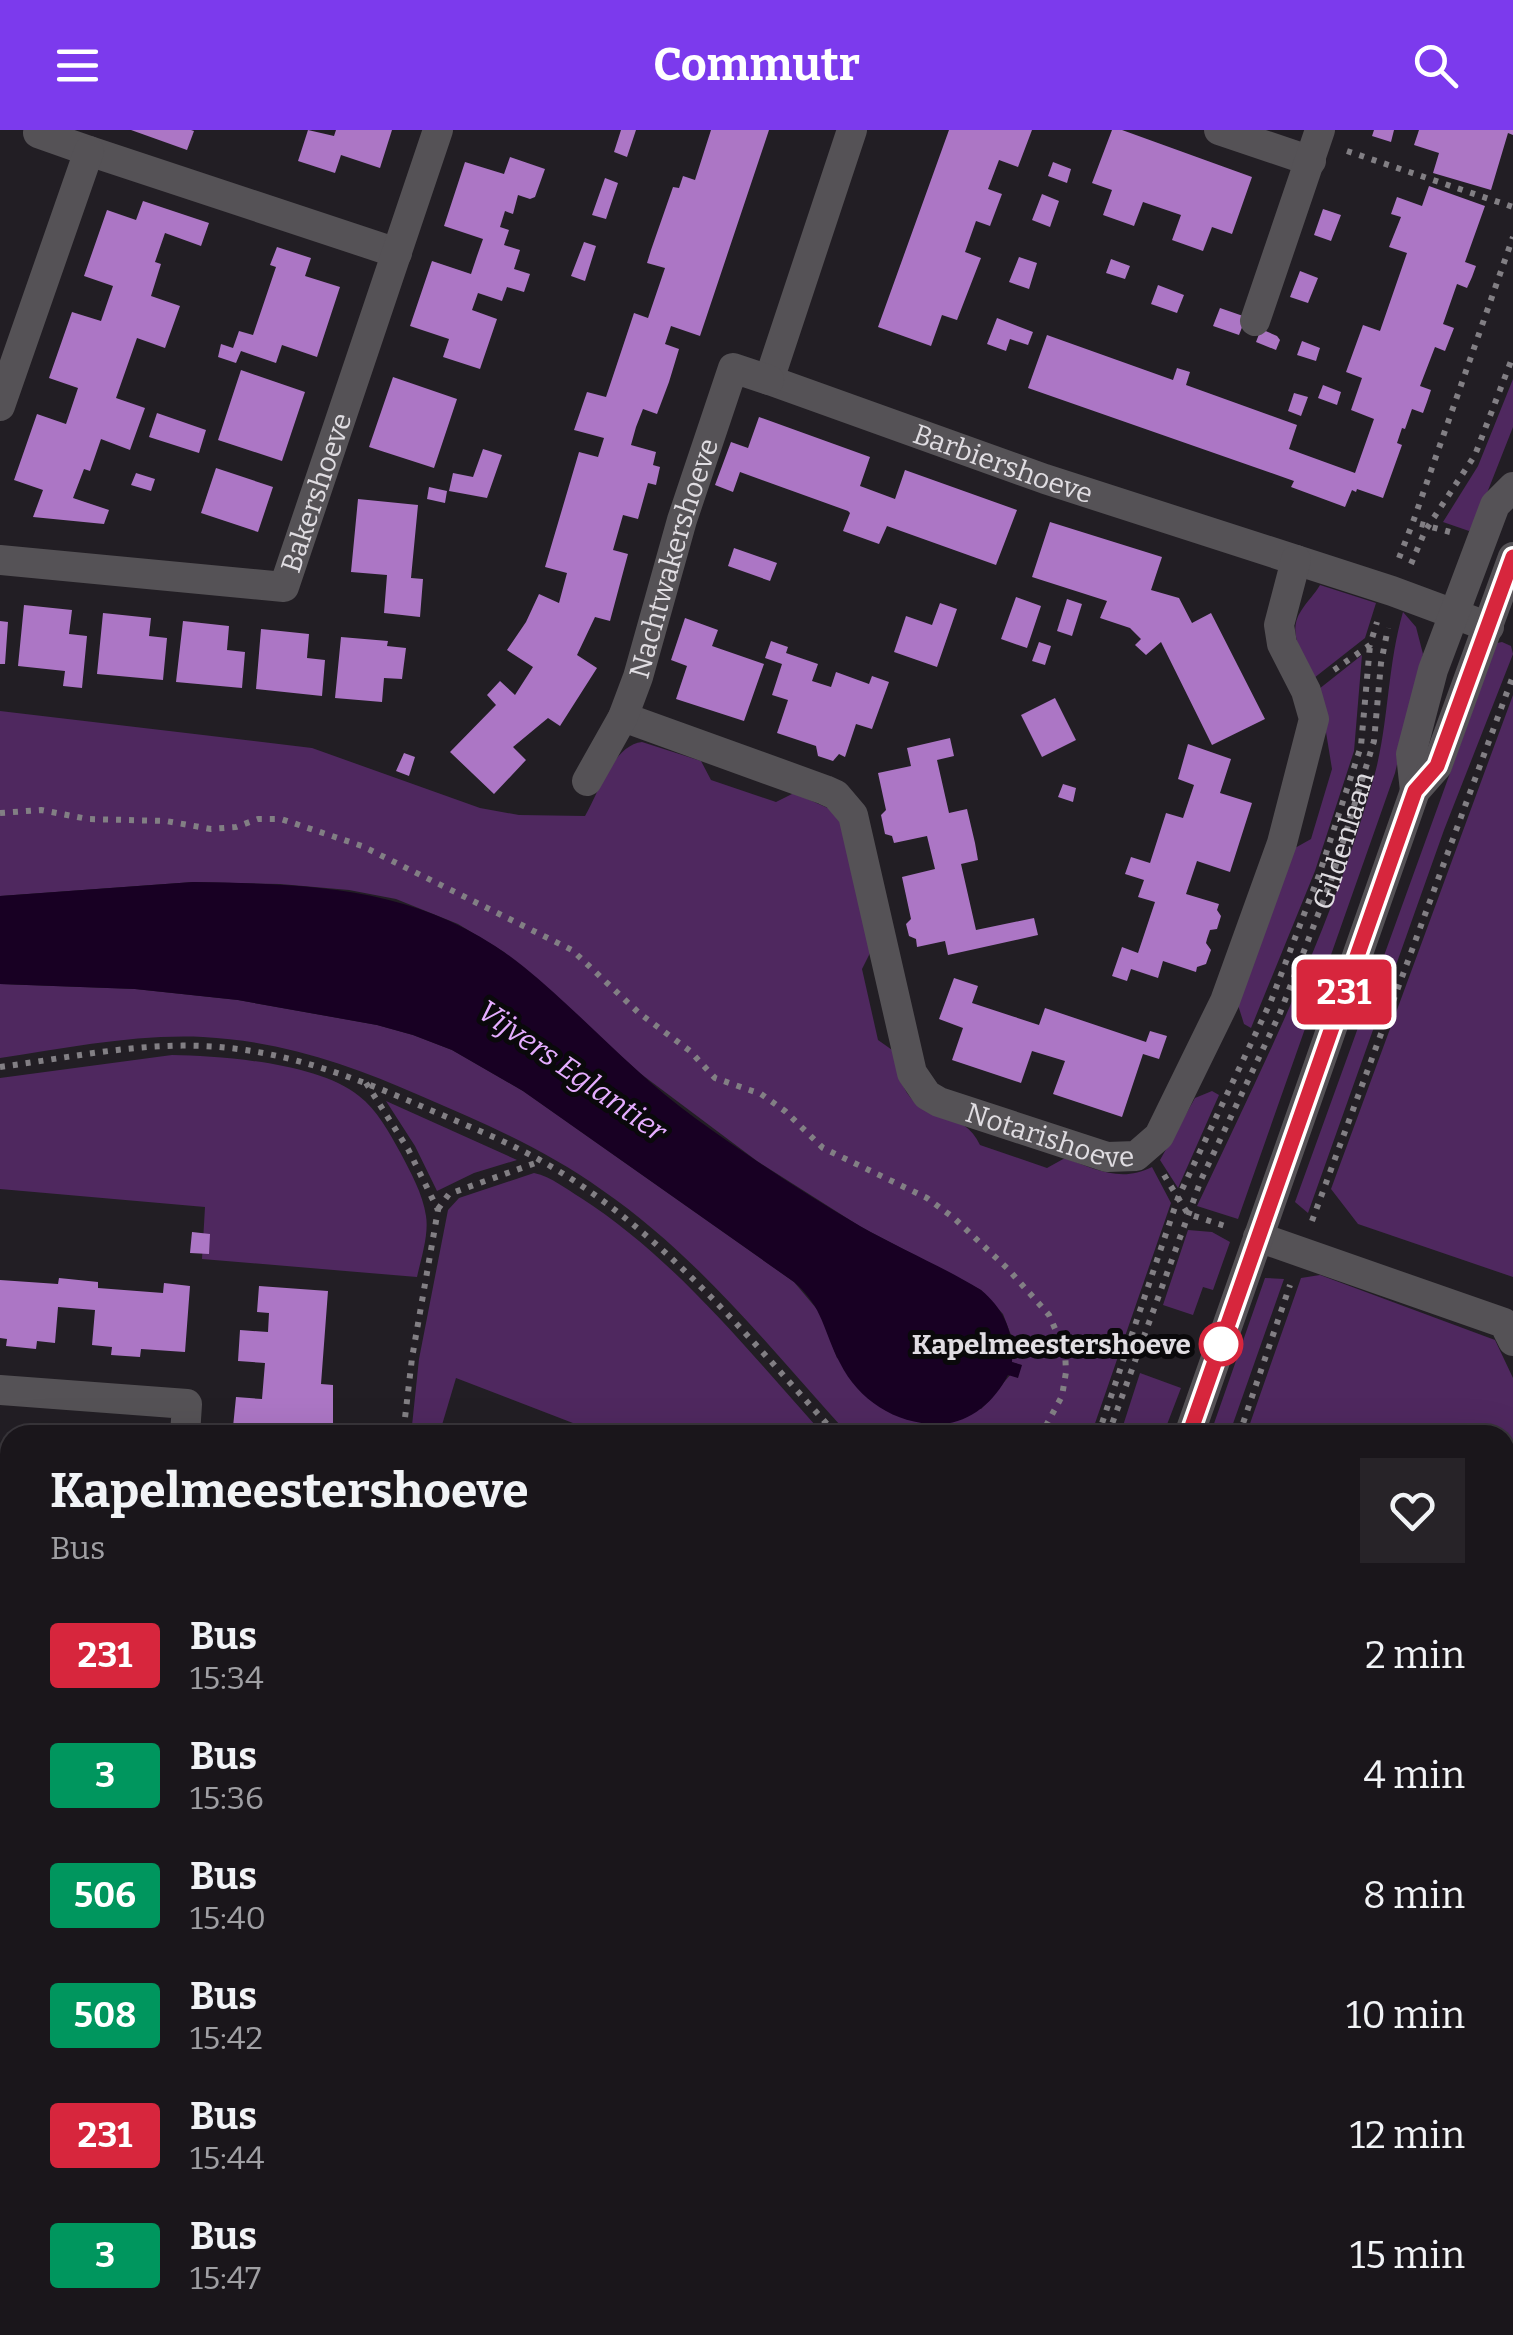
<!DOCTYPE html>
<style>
:root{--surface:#1a161b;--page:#272328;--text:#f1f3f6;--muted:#9f9fa3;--line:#38353a;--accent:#7c3aed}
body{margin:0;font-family:Bitter,serif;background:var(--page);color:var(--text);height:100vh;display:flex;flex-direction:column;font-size:38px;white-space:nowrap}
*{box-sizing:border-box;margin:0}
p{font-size:32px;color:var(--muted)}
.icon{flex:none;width:55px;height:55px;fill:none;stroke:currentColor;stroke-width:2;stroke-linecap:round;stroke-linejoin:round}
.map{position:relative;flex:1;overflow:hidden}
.sheet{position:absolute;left:0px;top:1295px;width:1515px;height:910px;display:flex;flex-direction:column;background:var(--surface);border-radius:30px 30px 0 0;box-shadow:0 10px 40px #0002,0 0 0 2px var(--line)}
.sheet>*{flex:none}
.badge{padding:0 20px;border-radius:8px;font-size:35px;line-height:65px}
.map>.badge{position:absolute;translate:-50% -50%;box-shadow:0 0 0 5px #fff}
.round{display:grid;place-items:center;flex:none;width:105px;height:105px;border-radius:0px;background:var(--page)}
.overview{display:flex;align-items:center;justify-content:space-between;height:170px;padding:0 50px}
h1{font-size:48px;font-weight:700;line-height:75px}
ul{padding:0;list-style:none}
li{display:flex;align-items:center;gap:30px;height:120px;padding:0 50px}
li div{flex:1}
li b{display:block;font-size:38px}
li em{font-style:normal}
li .badge{min-width:110px;font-weight:700;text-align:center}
header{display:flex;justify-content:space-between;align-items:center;height:130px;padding:0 50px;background:var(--accent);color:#fff;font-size:45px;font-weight:700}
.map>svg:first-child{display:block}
</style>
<header><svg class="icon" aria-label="menu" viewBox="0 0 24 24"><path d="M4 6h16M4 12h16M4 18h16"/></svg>Commutr<svg class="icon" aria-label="search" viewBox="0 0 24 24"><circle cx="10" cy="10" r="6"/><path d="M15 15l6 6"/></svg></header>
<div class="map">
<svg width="1513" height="2205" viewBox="0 0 1513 2205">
<rect width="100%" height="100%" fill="#221e24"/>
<path fill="#4f285f" d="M1513,249v48l-39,99 -5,5 -26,-9 35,-56z
M1320,455l56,18 -11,35 -51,40c-10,-21 -28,-45 -13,-67 6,-10 14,-17 19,-26z
M1403,482l13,15 7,27 -28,119 -157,446 -41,-13c66,-140 136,-280 177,-429 15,-54 13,-110 29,-165z
M1502,512l9,4 2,8 -69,176 -136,383 -13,-11 202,-559z
M1362,525l-8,96 -39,120 -64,157 -7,-4 -6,-19 57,-157 16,-9 21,-70 -13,-80z
M1513,565v582l-155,-53 -27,-35z
M0,581l312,37 168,60 39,7 66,1c13,-22 28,-71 57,-74l59,19 10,19 65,22 18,-9 36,16 10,13 31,129 -9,18 16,71 17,12c3,15 5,33 15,45 18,24 53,12 70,48l67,23 18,-10c30,11 56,25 87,9l19,36 -80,232h-242c-78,-86 -151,-179 -247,-245 -56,-40 -118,-67 -181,-94 -70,-31 -140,-55 -218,-59 -68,-3 -136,11 -203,21v-74l135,5 103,11 139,25 36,10 39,15 71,41 271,191 27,32 16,44 144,51c15,-14 24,-32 40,-44l-10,-3v-27l-8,-21 -22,-24 -120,-63 -104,-66 -116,-87 -137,-122 -46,-28 -62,-25 -47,-9 -69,-6 -87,-2 -193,14z
M172,925c51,1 147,8 187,41 18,14 30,36 41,56 10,19 23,42 26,64 3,18 -5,43 -9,61l-215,-18 3,-52 -205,-18v-111z
M1212,961l7,4 -41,93 -18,-28 35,-62z
M386,971l131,59 -43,13 -37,18 -22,-45z
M534,1043c18,4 32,16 47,25 96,62 167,153 243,237h-220l-148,-57 -17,57h-28l8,-76 29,-149 11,-12z
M1188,1100l24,2 18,10 -17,48 -10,-3 -10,28 -30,-10z
M1320,1145l175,65 18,38v75l-8,3v-21h-259l55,-157z
M1265,1148l19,1 -55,156h-19z
M1140,1243l41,15 -18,47h-43z
M1505,1580l8,18v153l-8,-3z
M1505,1877l8,3v325h-379l-5,-10h376z
M835,2195h53v7l-57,3z
M1036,2195h82l4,10h-94z"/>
<path fill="#180023" d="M193,752c122,2 231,4 331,85 59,48 109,106 171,151 53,38 108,75 165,108 40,23 82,40 121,64 23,19 33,42 31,72l10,3 -4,13 -10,-3c-13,26 -37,47 -66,49 -44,2 -83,-23 -102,-61 -17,-32 -16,-55 -46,-81l-271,-191 -71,-41 -39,-15 -36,-10 -139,-25 -103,-11 -135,-5v-88z
M1505,1748l8,3v78l-8,-3z"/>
<path fill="#ac76c5" d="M131,0h60l3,1 -7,19z
M308,0l26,6 2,-6h56l-12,38 -39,-13 -6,18 -37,-12z
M621,0h15l-9,27 -13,-5z
M711,0h58l-69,206 -29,-10 -6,18 14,5 -10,33 -12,32 -14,-5 -7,18 -5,18 25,7 -3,13 7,2 -4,18 -8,-2 -10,36 -15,-4 -10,35 15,4 -18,67 -15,-4 -18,38 20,13 -37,58 -12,-8 -35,29 13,13 -32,34 -44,-42 46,-47 -9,-10 13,-14 15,14 18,-28 -26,-17 19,-28 13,-28 20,9 8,-30 -22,-6 34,-115 19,5 6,-19 -30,-8 13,-38 19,5 28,-84 14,5 17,-50 -18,-5 4,-13 22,-63 6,1 4,-12 12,4z
M949,0h83l-14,37 -19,-7 -11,29 14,5 -12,32 -14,-5 -11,31 16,6 -24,62 -15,-5 -11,31 -53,-19z
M1112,0h10l130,47 -20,57 -20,-7 -9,24 -31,-11 9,-25 -38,-13 -9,24 -31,-11 9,-25 -20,-7z
M1374,0h20l-3,12 -19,-6z
M1419,0h94v5l-5,-2 -17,57 -58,-17 6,-20 -25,-8z
M510,27l35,12 -10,28 -5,2 -12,-4 -5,19 -8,-3 -5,16 9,3 -5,15 16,5 -6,19 16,5 -6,18 -17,-5 -5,14 -24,-8 -6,17 25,9 -17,50 -37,-12 6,-18 -39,-13 22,-65 39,13 6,-18 6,-17 -39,-13 21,-64 39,12z
M1053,32l18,7 -4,14 -19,-7z
M605,48l13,5 -12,36 -14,-4z
M1429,56l56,20 -20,56 11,4 -4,11 -5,11 -10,-4 -14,40 11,4 -9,23 -10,-4 -15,39 11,4 -4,12 -4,11 -11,-4 -7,20 -3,-1 -5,15 5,2 -19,53 -26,-9 -1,3 -4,-2 -7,17 -54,-20 3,-6 -266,-93 19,-53 126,45 4,-12 13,4 -4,13 111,40 -8,24 66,24 19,-54 -23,-9 11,-32 -16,-6 17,-47 17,6 27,-78 -18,-6 12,-30 -10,-3 6,-17 25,9z
M1042,64l17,7 -9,26 -18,-7z
M143,71l66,22 -8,23 -36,-13 -10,29 6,2 -10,32 29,10 -15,42 -28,-10 -21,60 29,10 -15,42 -29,-11 -11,32 -6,-2 -11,29 36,12 -5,14 -71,-7 10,-27 -29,-10 23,-66 29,10 12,-36 -29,-10 23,-66 29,9 12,-35 -29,-10 23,-66 29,10z
M1323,79l18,6 -10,26 -17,-6z
M584,112l12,4 -11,35 -14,-5z
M277,117l34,11 -6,18 35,11 -23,70 -35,-12 -6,18 -35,-12 -5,12 -18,-6 3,-13 12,4 6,-17 14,4 23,-68 -6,-2z
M1019,127l18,6 -8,26 -20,-7z
M1111,129l19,7 -5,13 -19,-6z
M1300,141l18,7 -10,25 -18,-6z
M1158,155l26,10 -7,18 -26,-9z
M1220,178l26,9 -7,18 -26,-9z
M997,188l36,14 -5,13 -18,-6 -4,12 -19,-7z
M1261,199l16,7 3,4 -4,10 -20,-8z
M1302,211l18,7 -4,13 -19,-6z
M241,240l64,22 -23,69 -64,-21z
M393,247l64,22 -23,69 -65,-21z
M1323,255l18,7 -4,13 -19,-7z
M1294,263l14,4 -7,19 -13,-5z
M157,283l49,17 -7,23 -50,-16z
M759,287l111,40 -10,29 35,13 10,-29 112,40 -21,55 -109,-39 -8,18 -36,-13 7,-18 -2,-2 -108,-39 -7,20 -18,-7 16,-43 17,6z
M483,319l19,6 -15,43 -38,-7 4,-18 20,4z
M216,338l57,19 -15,45 -57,-19z
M136,343l19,6 -4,12 -20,-6z
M429,357l18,4 -2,12 -18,-4z
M358,369l60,6 -7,73 12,1 -3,38 -36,-4 3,-38 -36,-3z
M1050,392l112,35 -11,33 28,8 13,25 19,-10 54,106 -53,26 -51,-103 -15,13 -11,-10 6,-6 -11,-11 -30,-10 7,-17 -75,-24z
M734,418l43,15 -7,18 -42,-15z
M1016,467l25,9 -14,42 -26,-9z
M1067,469l15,5 -10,32 -15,-5z
M940,473l17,6 -20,58 -43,-15 12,-36 26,9z
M24,475l48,5 -3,24 18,2 -5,52 -19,-2 2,-15 -47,-5z
M103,483l48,5 -2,18 18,2 -4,42 -66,-6z
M685,488l33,12 -6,16 52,18 -20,57 -68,-22 11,-33 -16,-6z
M0,491l8,1 -3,42h-5z
M183,491l46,5 -2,24 18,2 -3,36 -66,-6z
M261,499l48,5 -2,24 18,2 -3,36 -66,-7z
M341,507l47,4 -1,5 19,2 -4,31 -18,-1 -2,24 -47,-4z
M771,511l17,6 -2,6 32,11 -6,17 19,6 5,-15 33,12 3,-8 17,6 -17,47 -16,-5 -11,33 -6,-3 -6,7 -15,-5 -2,-10 -39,-13 11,-33 -16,-5 10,-31 -17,-6z
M1039,512l12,4 -6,19 -13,-4z
M1055,568l21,42 -34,17 -21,-42z
M950,608l4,18 -17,4 12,53 18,-4 8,34 3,17 -17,4 15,66 58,-12 4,17 -90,20 -3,-14 -28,6 -1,-8 -7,-3 -3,-12 5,-5 -9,-42 33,-8 -8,-33 -33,7 -2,-7 -7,-2 -4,-19 5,-5 -8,-37 33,-7 -4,-18z
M1188,614l43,15 -11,34 32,10 -22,69 -33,-11 -11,33 33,10 -2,6 4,6 -4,13 -7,1 -3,9 -1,4 5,7 -5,14 -9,3 -1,5 -33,-11 -5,17 -27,-9 -4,12 -15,-5 10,-29 16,6 17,-51 -17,-5 6,-17 -19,-6 6,-17 19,6 16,-50 17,5 11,-33 -16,-6z
M404,623l11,4 -6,19 -13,-5z
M1063,654l13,4 -3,14 -15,-5z
M954,848l24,8 -6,17 67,22 6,-17 101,34 4,-11 17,5 -8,23 -16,-5 -21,63 -69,-23 12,-33 -33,-10 -11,32 -69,-23 11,-32 -24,-9z
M192,1102l18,2 -1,20 -19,-1z
M59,1148l39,4v6l65,5 1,-10 26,3 -5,66 -44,-3 -1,8 -29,-2 1,-8 -20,-2 3,-35 -37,-3 -3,36 -18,-2 -1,8 -30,-3 1,-7 -7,-1v-58l58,4z
M259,1156l69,5 -7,93 12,1v50h-74l1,-6 -27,-2 3,-30 26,2 3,-36 -27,-2 2,-31 28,2 1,-19 -12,-1z
M590,1296l25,8 -1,1h-28z
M5,1376h5v85l-10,-1v-58l3,1z
M1513,1443v29l-8,4v-29z
M1513,1474v21l-4,1 -4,-18z
M0,1649l10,1 -4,53h-6z
M0,2009l10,2v55l-10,-2z
M0,2073l10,2v14l-10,-2z
M0,2181l10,2v12h11l-1,5 -20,-4z
M60,2195l32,4 -2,6h-33z
M702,2195h26l-3,9z"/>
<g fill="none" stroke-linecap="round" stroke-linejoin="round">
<g stroke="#827f84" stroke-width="6" stroke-dasharray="5 8" stroke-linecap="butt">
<path d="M1347,21l166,56"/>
<path d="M1450,402l-37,-10 100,-285"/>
<path d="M1399,428l14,-36"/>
<path d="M1411,434l14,-33 50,-76 38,-99"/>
<path d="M1334,540l36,-25 7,-23"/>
<path d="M0,683l41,-3 47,9 78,2 45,8 25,-2 22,-8h23l81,27 210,104 67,63 51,38 25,27 46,16 24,17 38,37 104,50 27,20 54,51 41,46 16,36 1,21 -4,24 -21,39"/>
<path d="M0,937c67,-9 135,-24 203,-21 75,3 143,28 211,57 41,18 84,34 124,56 121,67 207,175 299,276"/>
<path d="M366,953l42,66 30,61 -26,148 -9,77"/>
<path d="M1164,1045l24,39 40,13"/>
<path d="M438,1079l11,-15 92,-33"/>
<path d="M1312,1091l201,-545"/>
<path d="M1098,1305l80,-237 93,-197 48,-126 42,-129 9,-101"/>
<path id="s1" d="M1108,1305l93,-255 79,-167 51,-132 43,-140 7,-78 7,-35"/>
<path d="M1239,1305l51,-150"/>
<path d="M1505,1870l8,3"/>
<path d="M648,2195l11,10"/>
<path d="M1021,2195l1,10"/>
<path d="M1123,2195l4,10"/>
<path d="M806,2205l4,-10"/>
<path d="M821,2205l4,-10"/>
</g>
<g stroke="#555256" stroke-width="30">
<path d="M39,0l-1,3 51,18 308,102"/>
<path id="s2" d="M852,0l-83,250 276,99 347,112 97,36"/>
<path d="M1219,0l92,31"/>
<path d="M1255,191l65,-191"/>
<path d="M0,276l89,-255"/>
<path id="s3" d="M0,430l284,27 154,-457"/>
<path id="s4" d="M623,587l202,73 11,5 17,20 59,258 15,22 12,7 168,55 29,-1 23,-20 66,-135 57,-158 32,-124 -8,-28 -24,-47 -3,-19 17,-65"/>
<path id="s5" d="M587,651l36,-64 15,-40 44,-157 51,-152 36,12"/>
<path d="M1415,661l-4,-37 22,-84 62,-165 18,-18"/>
<path d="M1258,1107l246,86 9,18"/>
<path d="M0,1260l187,14 -2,31"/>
<path d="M1189,1305l226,-644 22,-25 76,-209"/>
<path d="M0,1337l10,1"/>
<path d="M0,1761l10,1"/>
<path d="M0,2130l10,2"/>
<path d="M241,2195l49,10"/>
<path d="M526,2205l21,-10"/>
<path d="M902,2205l1,-10"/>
<path d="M945,2205v-10"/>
</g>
</g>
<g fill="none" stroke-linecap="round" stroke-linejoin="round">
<defs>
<path id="line" d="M1189,1305l226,-644 22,-25 76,-209"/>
</defs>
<use href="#line" stroke="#fff" stroke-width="22"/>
<use href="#line" stroke="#d7263d" stroke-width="15"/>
</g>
<circle fill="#fff" stroke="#d7263d" stroke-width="5" cx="1221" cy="1214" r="20"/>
<g text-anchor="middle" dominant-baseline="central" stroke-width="10" stroke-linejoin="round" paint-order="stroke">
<g font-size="28" fill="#e0dde2" stroke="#0a090b">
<text stroke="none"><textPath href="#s2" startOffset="512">Barbiershoeve</textPath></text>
<text stroke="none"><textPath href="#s3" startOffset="385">Bakershoeve</textPath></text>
<text stroke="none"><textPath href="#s5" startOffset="240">Nachtwakershoeve</textPath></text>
<text stroke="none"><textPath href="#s1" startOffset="640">Gildenlaan</textPath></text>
<text stroke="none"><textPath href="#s4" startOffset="675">Notarishoeve</textPath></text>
</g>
<g font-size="28" font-weight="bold" fill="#e0dde2" stroke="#0a090b" text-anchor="end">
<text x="1191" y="1214">Kapelmeestershoeve</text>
</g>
<g font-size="30" font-style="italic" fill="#e5adff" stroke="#0a090b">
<text transform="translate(572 941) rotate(35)">Vijvers Eglantier</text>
</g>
</g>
</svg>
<b class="badge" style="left:1344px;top:862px;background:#d7263d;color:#fff">231</b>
<section class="sheet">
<div class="overview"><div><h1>Kapelmeestershoeve</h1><p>Bus</p></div><a class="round"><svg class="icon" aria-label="heart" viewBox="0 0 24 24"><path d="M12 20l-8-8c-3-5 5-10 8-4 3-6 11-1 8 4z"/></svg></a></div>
<ul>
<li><span class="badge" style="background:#d7263d;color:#fff">231</span><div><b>Bus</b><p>15:34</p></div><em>2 min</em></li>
<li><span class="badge" style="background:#00965e;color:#fff">3</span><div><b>Bus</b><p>15:36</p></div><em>4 min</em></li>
<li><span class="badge" style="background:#00965e;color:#fff">506</span><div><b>Bus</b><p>15:40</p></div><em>8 min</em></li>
<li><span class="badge" style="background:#00965e;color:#fff">508</span><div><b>Bus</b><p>15:42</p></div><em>10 min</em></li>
<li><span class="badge" style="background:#d7263d;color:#fff">231</span><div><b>Bus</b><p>15:44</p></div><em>12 min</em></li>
<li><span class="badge" style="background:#00965e;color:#fff">3</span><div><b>Bus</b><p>15:47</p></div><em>15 min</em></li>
</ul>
</section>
</div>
